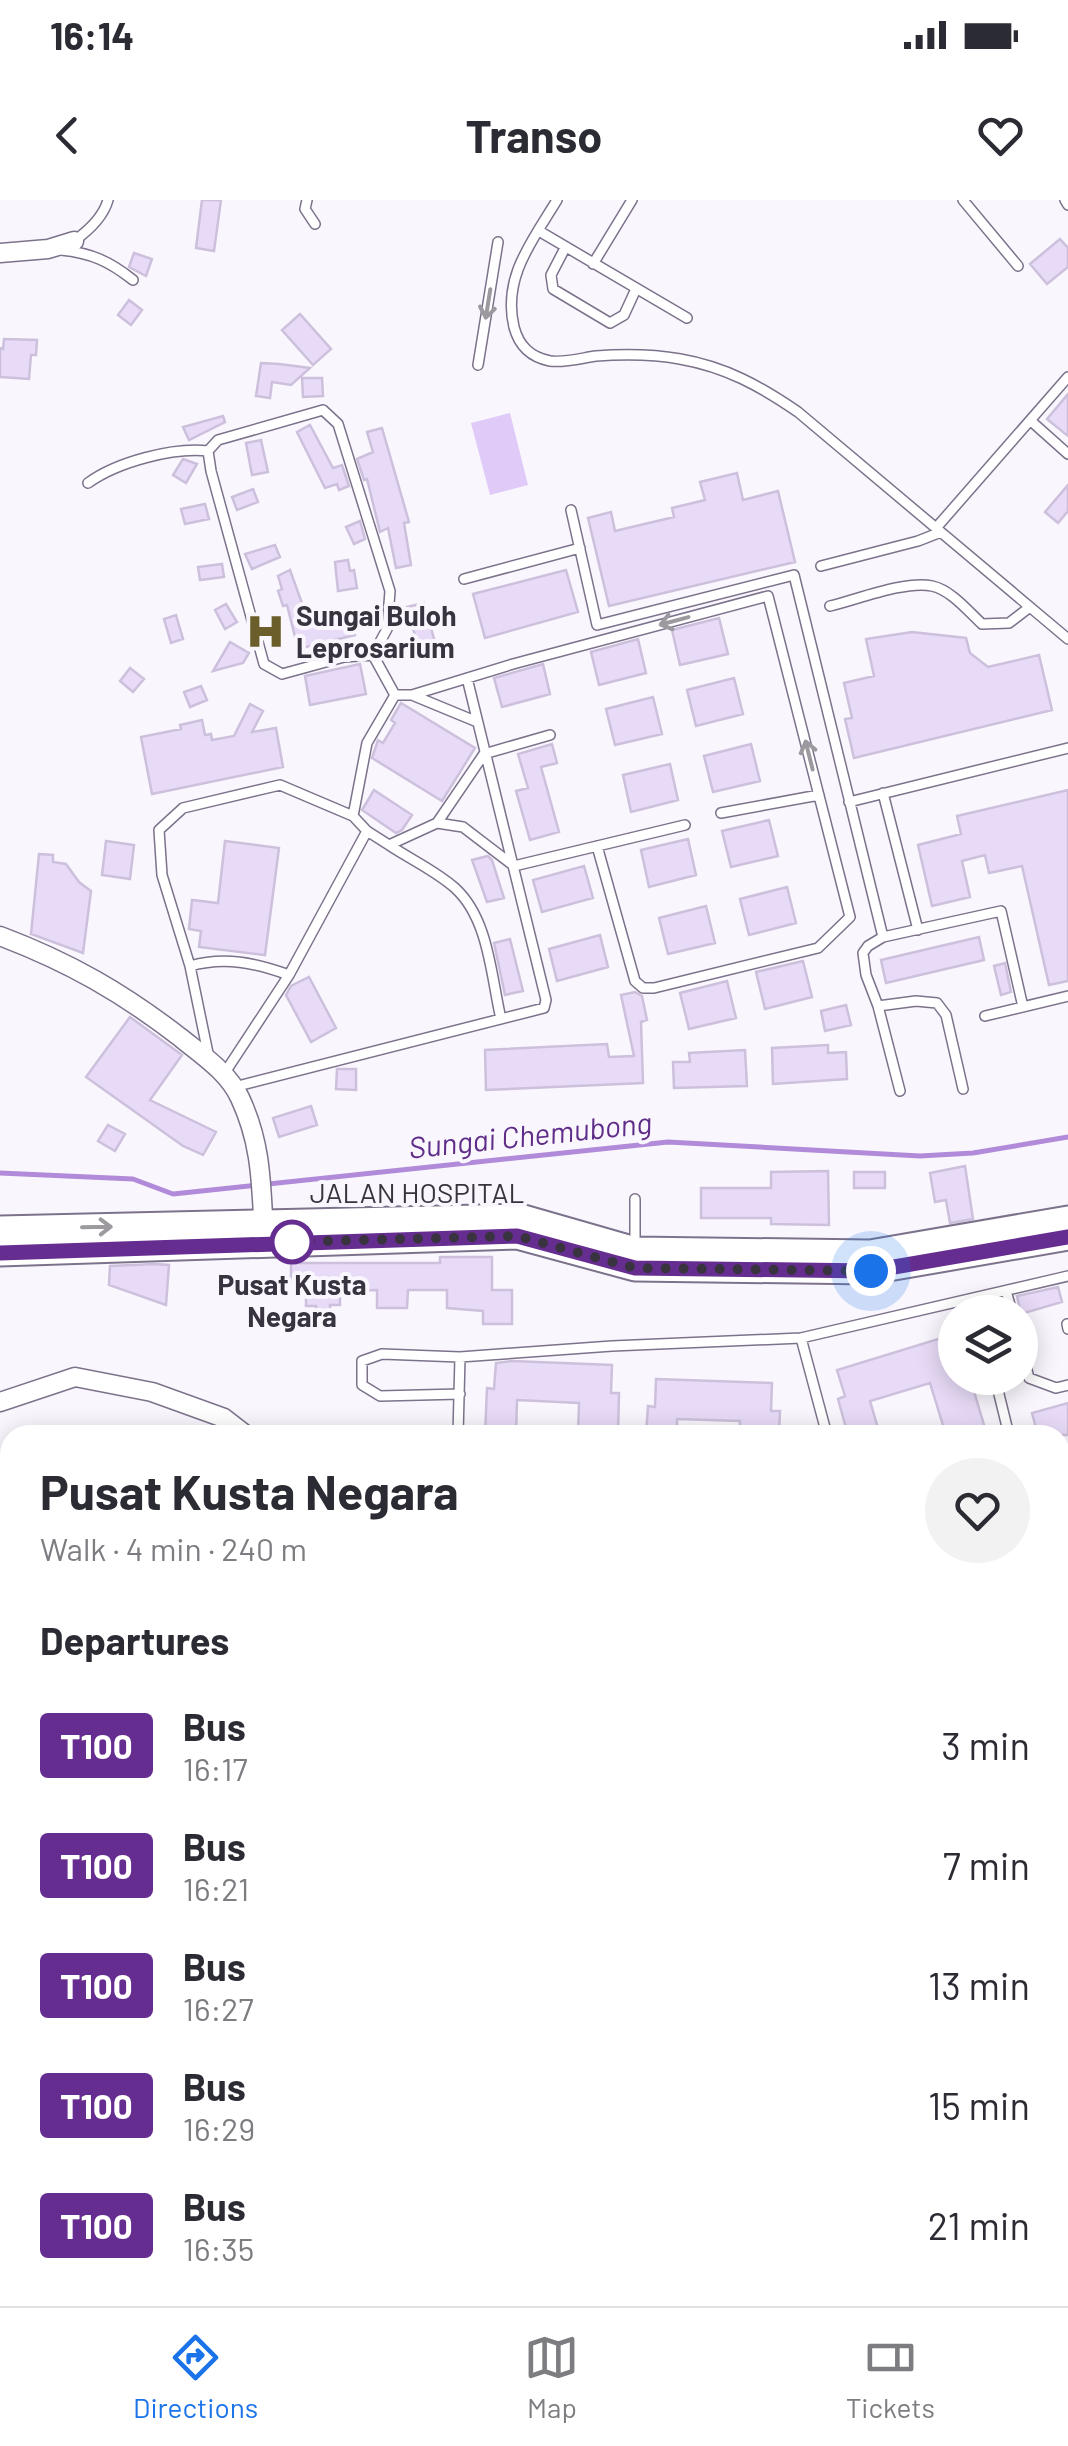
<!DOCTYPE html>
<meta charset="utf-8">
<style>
:root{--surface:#fff;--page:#f2f2f3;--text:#2b2b33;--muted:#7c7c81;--line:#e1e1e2;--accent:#1a73e8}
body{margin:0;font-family:Barlow,sans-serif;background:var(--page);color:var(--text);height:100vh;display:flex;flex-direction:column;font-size:38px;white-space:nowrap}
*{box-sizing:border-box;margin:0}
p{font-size:32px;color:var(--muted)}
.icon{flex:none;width:55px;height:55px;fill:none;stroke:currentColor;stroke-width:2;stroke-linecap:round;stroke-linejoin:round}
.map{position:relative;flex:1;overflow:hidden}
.drawer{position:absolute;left:0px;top:1225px;width:1070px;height:882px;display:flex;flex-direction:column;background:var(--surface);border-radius:30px 30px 0 0;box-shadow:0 5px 25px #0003}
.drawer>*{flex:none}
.badge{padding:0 20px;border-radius:8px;font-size:35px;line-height:65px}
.tools{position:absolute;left:938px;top:1095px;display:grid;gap:20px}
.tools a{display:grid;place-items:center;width:100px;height:100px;border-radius:50%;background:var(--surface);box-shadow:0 5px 25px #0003;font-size:50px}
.you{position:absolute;width:50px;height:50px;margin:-25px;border:8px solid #fff;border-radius:50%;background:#1a73e8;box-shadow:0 0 0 15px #1a73e833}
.map>.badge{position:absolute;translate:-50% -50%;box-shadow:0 0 0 5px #fff}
h2{padding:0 40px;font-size:38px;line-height:90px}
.round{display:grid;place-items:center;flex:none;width:105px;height:105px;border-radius:52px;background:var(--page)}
.overview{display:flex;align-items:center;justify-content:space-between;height:170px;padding:0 40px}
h1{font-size:48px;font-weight:700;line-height:75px}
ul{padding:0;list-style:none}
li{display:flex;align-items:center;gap:30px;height:120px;padding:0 40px}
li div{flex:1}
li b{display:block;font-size:38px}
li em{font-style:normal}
li .badge{min-width:110px;font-weight:700;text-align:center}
.status{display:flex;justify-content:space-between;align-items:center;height:70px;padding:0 50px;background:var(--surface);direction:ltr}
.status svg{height:28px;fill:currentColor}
header{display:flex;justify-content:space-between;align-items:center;height:130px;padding:0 40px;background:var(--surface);font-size:45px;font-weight:700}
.dock{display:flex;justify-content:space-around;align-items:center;height:140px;border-top:2px solid var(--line);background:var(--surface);font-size:28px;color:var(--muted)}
.dock a{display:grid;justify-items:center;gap:5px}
.dock .current{color:var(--accent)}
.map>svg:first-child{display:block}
</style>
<div class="status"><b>16:14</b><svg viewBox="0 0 49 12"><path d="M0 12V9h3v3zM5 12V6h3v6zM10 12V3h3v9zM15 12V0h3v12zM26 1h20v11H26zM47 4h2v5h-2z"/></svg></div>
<header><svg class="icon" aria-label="back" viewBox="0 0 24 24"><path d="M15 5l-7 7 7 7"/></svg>Transo<svg class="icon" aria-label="heart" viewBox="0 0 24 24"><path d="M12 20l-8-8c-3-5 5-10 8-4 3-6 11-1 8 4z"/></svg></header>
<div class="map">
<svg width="1068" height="2106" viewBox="0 0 1068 2106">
<rect width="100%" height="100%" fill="#f9f7fd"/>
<path fill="#e0caf8" d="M510,213l18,72 -38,10 -19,-72z
M302,2098h135l14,8h-146z
M672,2098h254l15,8h-283z"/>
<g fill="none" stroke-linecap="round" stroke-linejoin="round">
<path stroke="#b18bd9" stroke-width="5" d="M0,973l133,6 40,15 495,-52 252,14 53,-3 95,-16"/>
</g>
<path fill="#e8dbf8" stroke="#cdc0dc" stroke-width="2.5" d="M202,0h19l-7,51 -18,-3z
M1060,39l8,9v19l-21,17 -17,-20z
M134,53l18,6 -6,17 -17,-9z
M129,100l13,10 -11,15 -13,-10z
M300,114l31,35 -18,16 -31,-35z
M4,139l33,1 -1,15h-5l-2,24 -29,-2v-29l3,1z
M261,163l18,1 31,4 -19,17 -19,-3 -2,16 -14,-2z
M302,178h20l1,18 -20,1z
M1068,194v42l-21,-17z
M223,216l2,6 -36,18 -6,-13z
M310,225l23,43 9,-3 7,21 -10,4 -2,-6 -12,4 -28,-56z
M382,228l27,94 -5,1 7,42 -15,3 -8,-40 -8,4 -13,-53 -3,1 -7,-21 16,-7 -6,-20z
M261,240l7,32 -16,3 -6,-32z
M183,259l14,5 -11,19 -13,-8z
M737,273l6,27 35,-9 17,71 -186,44 -21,-88 23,-6 4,19 59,-14 -2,-9 33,-8 -5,-18z
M1068,285v26l-10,12 -13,-11z
M253,289l5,13 -21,8 -5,-13z
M205,304l4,15 -24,5 -4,-15z
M360,321l5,18 -11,5 -8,-17z
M275,345l5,12 -28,12 -7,-15z
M348,360l2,11 4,-1 3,18 -19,3 -3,-29z
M222,364l2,13 -24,3 -2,-13z
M290,370l18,50 41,-10 6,25 -57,14 -11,-44 -4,1 -5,-15 4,-2 -4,-13z
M566,370l12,42 -93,26 -12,-44z
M424,403l14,50 -17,4 -14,-50z
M226,404l11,18 -12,7 -10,-19z
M176,415l7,24 -12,4 -7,-24z
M719,418l9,36 -48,11 -8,-35z
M912,432l54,6 4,15 18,14 51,-12 13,55 -198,48 -9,-39 7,-1 -8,-35 30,-7 -8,-37z
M638,439l8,34 -47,12 -8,-33z
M230,442l19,11 -6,10 -30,8z
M360,464l6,30 -56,11 -5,-29z
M543,464l7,30 -48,13 -8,-29z
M130,468l14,11 -11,13 -13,-11z
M734,478l9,36 -47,12 -9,-36z
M201,486l6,14 -17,7 -6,-15z
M653,497l9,37 -47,11 -9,-36z
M401,503l74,45 -33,53 -70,-43 6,-18 5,3 12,-20 -4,-3z
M250,504l13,7 -11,21 24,-4 7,39 -131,27 -11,-57 40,-8 -1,-4 22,-5 3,15 6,-1 1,6 22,-4z
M552,544l5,19 -16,4 18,65 -29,8 -14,-49 12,-3 -10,-34z
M751,544l9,37 -47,11 -9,-36z
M670,564l8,36 -47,12 -8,-37z
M374,590l38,25 -10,15 -6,3 -34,-23z
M1068,590v191l-19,4 -27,-119 -33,7 -4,-18 -23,6 8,36 -38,9 -14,-61 43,-11 -4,-18z
M769,620l9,36 -47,11 -9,-36z
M688,639l8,36 -47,12 -8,-37z
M106,641l28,4 -4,34 -28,-4z
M225,641l54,7 -14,107 -66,-8 2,-16 -12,-2 3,-29 26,3z
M39,654l14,1v7l13,2 13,18 12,9 -8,62 -52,-19z
M488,656l4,4 12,38 -17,4 -15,-42z
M584,666l9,32 -51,14 -9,-32z
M787,687l9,36 -47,12 -9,-36z
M706,706l9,37 -47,11 -9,-36z
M600,735l8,32 -51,14 -8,-32z
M979,737l5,23 -98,23 -5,-23z
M510,739l13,52 -18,4 -11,-52z
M803,761l9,36 -47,12 -9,-37z
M1005,763l6,29 -10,3 -7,-29z
M309,777l27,51 -25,14 -25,-47 5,-9z
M727,781l9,37 -47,11 -9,-36z
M635,792l7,4 5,24 -6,2 2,61 -157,7 -1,-40 122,-6 2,13 25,-1 -13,-61z
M846,805l5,20 -26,6 -4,-20z
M130,817l52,38 -32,45 66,32 -13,23 -20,-9 -97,-69z
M828,845v8l18,-1 1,27 -74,5 -1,-36z
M745,850l2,36 -73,2 -1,-26h17l-1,-9z
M337,869h19v21l-20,-1z
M311,906l6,19 -38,12 -6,-19z
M108,925l17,9 -10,17 -17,-10z
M965,966l8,53 -23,4 -4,-23 -11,2 -5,-29z
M828,971l1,54 -58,-1v-6h-70v-30h70v-16z
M854,972h31v16h-31z
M440,1057h52v33h20v34h-29v-13l-36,-3v-18h-39l-1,18h-30v-18l-37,1v14h-10v13h-14v-12h-10v-14h-8v-10h-7v-19h149z
M155,1064l14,1 -3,40 -57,-20 1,-19z
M1058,1087l4,15 -41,12 -4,-18z
M948,1136l7,22v20h15l17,57h-41l-16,-52 -60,18 10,34h-32l-10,-36 7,-3 -8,-26z
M512,1161l100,4 -1,28h8l-1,42h-40l1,-32 -62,-3 -1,35h-31l2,-47 7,1 2,-26z
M656,1179l116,4 -1,28h9l-1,24h-40l1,-14 -63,-2v16h-31l2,-29 7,1z
M1068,1203v32h-30l-6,-22z"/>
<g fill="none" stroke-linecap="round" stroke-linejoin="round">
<defs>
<path id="service" d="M307,0l-2,9 10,15
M557,0c-24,40 -55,77 -43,127 5,19 16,30 36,34 14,2 32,-3 46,-5 28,-2 56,-2 84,3 46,8 80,27 118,53l270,227
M963,0l55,66
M1065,0l3,5
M539,31l148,87
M74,41c14,-10 29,-23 34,-41
M565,48l-14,27 2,14 57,34 14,-8 12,-26
M61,50c30,3 48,11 72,30
M593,64l39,-64
M478,165l20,-123
M1031,221l37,33
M88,283c29,-21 85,-36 120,-32
M571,310l26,115 197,-50 89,362
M936,328l132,-151
M821,366l97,-25 23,-9
M464,379l116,-31
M830,406c26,-6 76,-26 102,-20 19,4 36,25 50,38l27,-1 21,-16
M373,455l14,-26 3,-38 -52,-167 -15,-14 -105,30 -10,11 3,20 53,193 18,10 62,-17 29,-2 22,40
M395,495h17l101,-31 255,-68 82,321 -32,31 -164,40h-11l-8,-7 -38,-135
M412,495l63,26
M883,593l35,137
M849,602l219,-54
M721,613l98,-18
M353,616l14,-73 28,-48
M437,623l26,4 51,39 171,-41
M389,645c21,14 47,26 66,43 34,31 36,88 46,131
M190,766c35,-10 65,-3 99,9
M878,806l38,-5 21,2 9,12 17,74
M985,816l83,-20
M209,858l-19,-92 -28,-91 -3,-45 24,-22 97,-23 73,31 14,15 22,14 48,-22 47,-69 66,-19
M224,874l65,-99 78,-144
M234,887l310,-79 2,-8 -79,-322
M900,891l-22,-85 -12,-31 -3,-22 5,-7 15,-9 118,-26 22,96
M635,1046v-47
M1006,1091l6,21
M1067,1124l1,5
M801,1138l26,97
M1020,1143l9,35 27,10 12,-3
M995,1178l14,57
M460,1194l-80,2 -18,-11v-24l20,-7 78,3 152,-11 189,-8 267,-62
M458,1235l2,-78
M1060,1500l8,-2
M0,1574l10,6
M1060,1749l8,-9"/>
<path id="minor" d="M0,53l48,-4 26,-8
M0,736c69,26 123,57 181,102 22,18 47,34 59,60 22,47 21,87 24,137
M0,1202l75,-25 77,15 72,26 22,17
M0,2085l10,-5
M623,2101l6,-3"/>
<path id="secondary" d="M0,1029l520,-12 115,33 235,3 198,-34
M0,1053l517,-17 118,32 236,3 197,-34"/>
</defs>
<use href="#service" stroke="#7d728b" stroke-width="12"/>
<use href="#minor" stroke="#7d728b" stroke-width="21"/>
<use href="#secondary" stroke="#7d728b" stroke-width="29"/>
<path stroke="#a8a5ad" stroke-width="2.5" stroke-dasharray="8 8" stroke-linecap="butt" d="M0,1537l10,-2
M349,2098l11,8
M165,2106l24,-8"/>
<use href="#service" stroke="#fff" stroke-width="9"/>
<use href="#minor" stroke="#fff" stroke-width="18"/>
<use href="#secondary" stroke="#fff" stroke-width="25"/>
</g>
<defs><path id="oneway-shaft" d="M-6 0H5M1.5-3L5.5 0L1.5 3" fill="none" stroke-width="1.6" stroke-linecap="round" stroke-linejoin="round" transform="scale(2.5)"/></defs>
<g stroke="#9c999f">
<use href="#oneway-shaft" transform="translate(488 104) rotate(99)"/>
<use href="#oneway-shaft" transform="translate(674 421) rotate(165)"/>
<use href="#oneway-shaft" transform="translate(809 555) rotate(-104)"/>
<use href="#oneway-shaft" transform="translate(97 1027) rotate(-1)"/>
</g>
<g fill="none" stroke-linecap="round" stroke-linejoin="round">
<defs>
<path id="line" d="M0,1053l517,-17 118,32 236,3 197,-34"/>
</defs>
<use href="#line" stroke="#fff" stroke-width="22"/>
<use href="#line" stroke="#662d91" stroke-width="15"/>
<path stroke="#39333f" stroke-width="10" stroke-dasharray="0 18" d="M292,1042l225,-6 118,32 236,3"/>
</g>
<defs>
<symbol id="hospital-bare" viewBox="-9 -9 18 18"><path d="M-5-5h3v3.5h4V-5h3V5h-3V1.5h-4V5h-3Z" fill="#6b5e2b" stroke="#f9f7fd" stroke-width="2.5" paint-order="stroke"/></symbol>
</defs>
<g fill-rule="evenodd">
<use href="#hospital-bare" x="238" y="404" width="55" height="55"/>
</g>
<circle fill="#fff" stroke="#662d91" stroke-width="5" cx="292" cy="1042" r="20"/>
<g text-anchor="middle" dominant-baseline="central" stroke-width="8" stroke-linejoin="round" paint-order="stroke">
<g font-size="28" font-weight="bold" fill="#39333f" stroke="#f9f7fd" text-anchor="start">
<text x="296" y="415">Sungai Buloh<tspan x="296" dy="32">Leprosarium</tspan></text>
</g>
<g font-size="28" fill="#39333f" stroke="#f9f7fd">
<text x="417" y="992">JALAN HOSPITAL</text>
</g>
<g font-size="28" font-weight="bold" fill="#39333f" stroke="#f9f7fd">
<text x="292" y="1084">Pusat Kusta<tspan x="292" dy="32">Negara</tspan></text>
</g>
<g font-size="30" font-style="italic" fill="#5f2d88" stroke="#f9f7fd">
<text transform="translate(530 934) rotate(-6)">Sungai Chemubong</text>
</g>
</g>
</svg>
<div class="tools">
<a><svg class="icon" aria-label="layers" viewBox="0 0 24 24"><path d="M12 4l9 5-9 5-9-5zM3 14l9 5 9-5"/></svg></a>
</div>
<div class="you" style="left:871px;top:1071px"></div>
<section class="drawer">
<div class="overview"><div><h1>Pusat Kusta Negara</h1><p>Walk · 4 min · 240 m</p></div><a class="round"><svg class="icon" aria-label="heart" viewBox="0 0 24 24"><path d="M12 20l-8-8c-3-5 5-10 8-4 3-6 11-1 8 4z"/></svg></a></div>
<h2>Departures</h2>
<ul>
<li><span class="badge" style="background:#662d91;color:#fff">T100</span><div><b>Bus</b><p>16:17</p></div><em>3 min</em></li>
<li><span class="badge" style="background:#662d91;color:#fff">T100</span><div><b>Bus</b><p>16:21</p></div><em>7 min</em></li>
<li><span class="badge" style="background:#662d91;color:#fff">T100</span><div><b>Bus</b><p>16:27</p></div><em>13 min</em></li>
<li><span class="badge" style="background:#662d91;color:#fff">T100</span><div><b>Bus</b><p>16:29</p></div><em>15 min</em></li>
<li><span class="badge" style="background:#662d91;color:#fff">T100</span><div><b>Bus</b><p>16:35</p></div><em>21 min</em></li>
</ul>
</section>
</div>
<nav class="dock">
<a class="current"><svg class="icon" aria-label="directions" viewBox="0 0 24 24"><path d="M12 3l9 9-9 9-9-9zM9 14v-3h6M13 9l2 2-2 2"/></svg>Directions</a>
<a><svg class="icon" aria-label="map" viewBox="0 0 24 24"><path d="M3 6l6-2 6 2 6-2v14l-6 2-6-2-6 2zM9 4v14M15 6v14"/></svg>Map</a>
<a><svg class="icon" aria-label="tickets" viewBox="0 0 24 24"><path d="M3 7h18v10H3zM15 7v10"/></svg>Tickets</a>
</nav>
